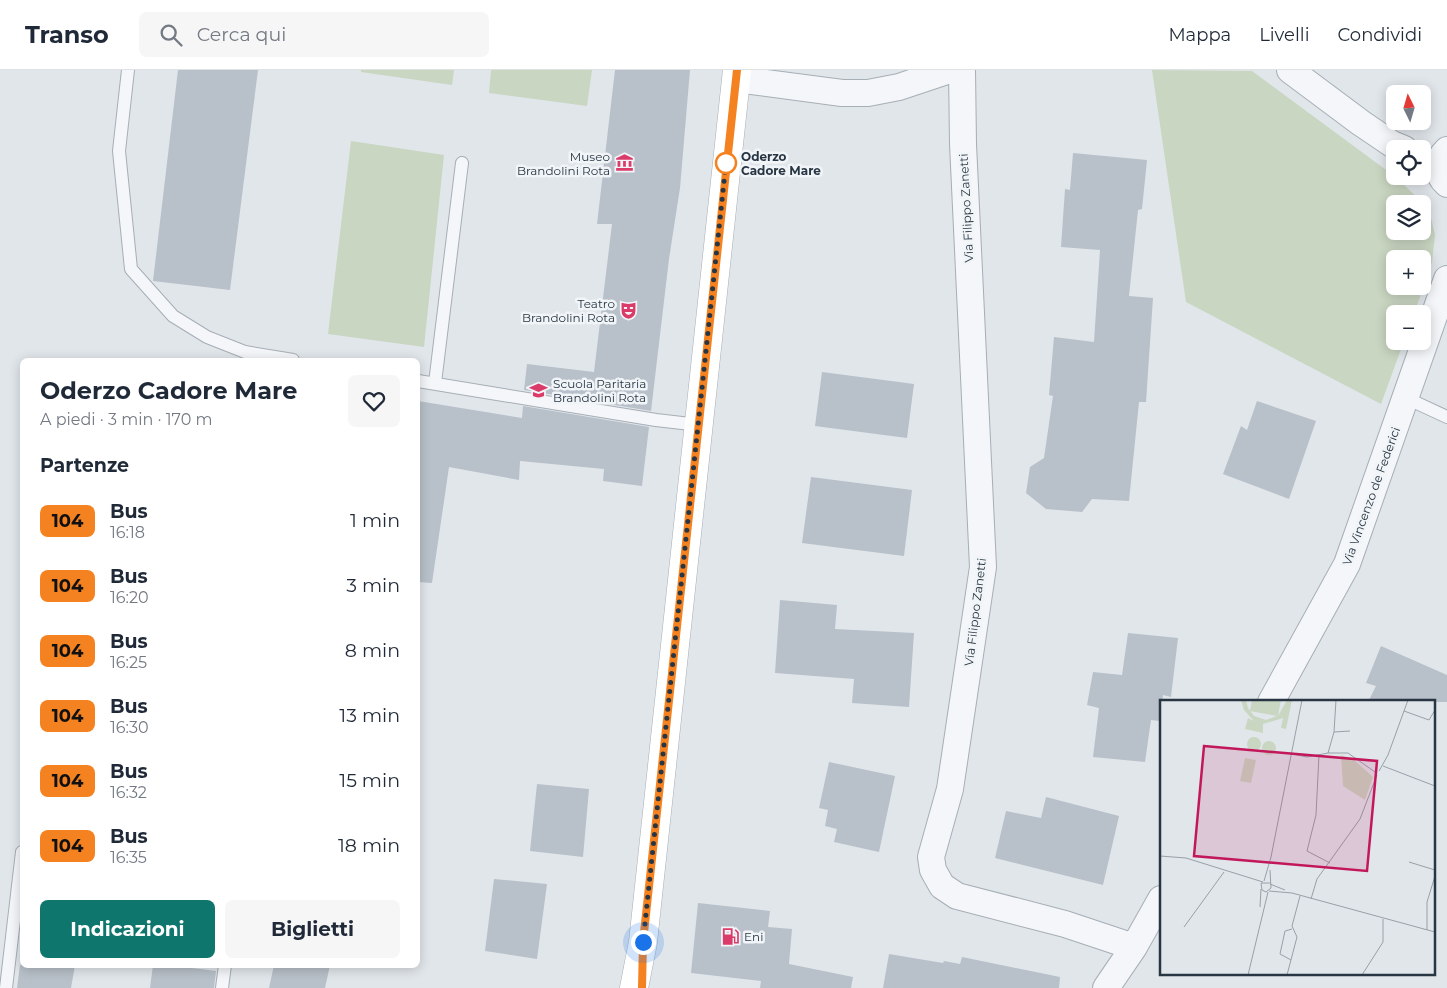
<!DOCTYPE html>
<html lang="it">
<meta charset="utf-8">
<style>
:root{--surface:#fff;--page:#f6f6f7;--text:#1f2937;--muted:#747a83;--line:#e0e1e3;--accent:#0f766e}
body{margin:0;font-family:Montserrat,sans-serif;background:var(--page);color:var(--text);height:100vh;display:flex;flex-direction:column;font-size:19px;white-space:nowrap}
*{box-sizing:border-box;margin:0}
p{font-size:16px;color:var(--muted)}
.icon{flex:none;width:28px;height:28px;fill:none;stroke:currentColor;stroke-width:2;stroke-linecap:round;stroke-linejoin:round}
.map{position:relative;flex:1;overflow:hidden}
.panel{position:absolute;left:20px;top:288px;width:400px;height:610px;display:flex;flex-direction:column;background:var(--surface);border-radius:8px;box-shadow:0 2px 12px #0003}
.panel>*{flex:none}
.badge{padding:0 10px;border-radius:8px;font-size:18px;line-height:32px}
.needle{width:32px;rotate:355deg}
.tools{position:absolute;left:1386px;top:15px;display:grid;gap:10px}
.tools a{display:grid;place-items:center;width:45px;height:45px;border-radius:8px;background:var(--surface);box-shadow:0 2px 12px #0003;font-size:25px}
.you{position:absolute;width:25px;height:25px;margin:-12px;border:4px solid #fff;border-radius:50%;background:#1a73e8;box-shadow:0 0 0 8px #1a73e833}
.map>.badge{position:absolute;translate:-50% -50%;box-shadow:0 0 0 2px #fff}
h2{padding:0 20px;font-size:19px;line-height:45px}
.round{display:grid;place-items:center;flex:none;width:52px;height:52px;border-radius:8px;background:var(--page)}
.overview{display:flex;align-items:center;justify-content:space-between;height:85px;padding:0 20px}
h1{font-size:24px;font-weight:700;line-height:38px}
.cta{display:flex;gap:10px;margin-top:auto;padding:10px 20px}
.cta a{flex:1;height:58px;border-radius:8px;background:var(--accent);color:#fff;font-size:20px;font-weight:700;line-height:58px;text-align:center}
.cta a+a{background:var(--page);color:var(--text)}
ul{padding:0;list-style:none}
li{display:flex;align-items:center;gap:15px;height:65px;padding:0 20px}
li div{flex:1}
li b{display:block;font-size:19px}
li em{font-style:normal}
li .badge{min-width:55px;font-weight:700;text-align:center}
header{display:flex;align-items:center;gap:30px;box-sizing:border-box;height:70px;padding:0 25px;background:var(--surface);border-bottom:1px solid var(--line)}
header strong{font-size:24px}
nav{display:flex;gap:28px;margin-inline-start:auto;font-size:18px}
.search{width:350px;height:45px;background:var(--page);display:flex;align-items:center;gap:12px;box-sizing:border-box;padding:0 18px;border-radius:8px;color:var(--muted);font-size:19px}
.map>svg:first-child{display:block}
</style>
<header>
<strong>Transo</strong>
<div class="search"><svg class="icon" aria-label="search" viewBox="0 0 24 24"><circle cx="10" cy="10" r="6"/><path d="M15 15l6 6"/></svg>Cerca qui</div>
<nav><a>Mappa</a><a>Livelli</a><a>Condividi</a></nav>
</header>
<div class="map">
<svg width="1447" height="918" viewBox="0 0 1447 918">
<rect width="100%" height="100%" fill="#e1e6eb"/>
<path fill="#c9d6c1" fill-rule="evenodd" d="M361,0h93l-2,15 -91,-13z
M491,0h101l-5,36 -98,-13z
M1152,0l100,1 145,107 32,31 6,26 -3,27 -18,52h-19v27h9l-23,63 -195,-102zM1395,134h27v27h-27zM1395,189h27v27h-27z
M351,71l93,14 -20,192 -96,-13z"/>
<path fill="#b8c0c9" d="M178,0h80l-28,220 -77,-9z
M615,0h75l-10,118 -11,71 -18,152 -127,-21 3,-26 67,8 18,-148h-15z
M1073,83l74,7 -5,49 -4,1 -9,86 24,2 -7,104h-7l-10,99 -37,-2 -10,13 -36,-3 -20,-16 4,-26 14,-9 9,-62 -4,-1 5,-58 40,5 6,-92 -39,-3 4,-58 5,1z
M822,302l92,12 -7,54 -92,-12z
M418,331l104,17 1,-12 126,21 -7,59 -39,-5 1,-12 -84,-8 -1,19 -70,-13 -17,116 -14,-1z
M1257,331l59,20 -27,78 -66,-25 18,-48 6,4z
M811,407l101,13 -8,66 -102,-13z
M780,530l57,5 -2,24 79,4 -5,74 -57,-4 2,-24 -79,-6z
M1128,563l50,5 -7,59 -8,-2 -1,7h-1l-1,19 -9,-1 -6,42 -52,-5 6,-49 -12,-3 6,-33 29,3z
M1381,576l66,29v27h-79l8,-16 -10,-3z
M829,692l66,14 -16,76 -45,-10 3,-13 -12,-3 3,-16 -9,-2z
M537,714l52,5 -6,68 -53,-6z
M1046,727l73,19 -16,69 -108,-27 11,-47 35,7z
M494,809l53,5 -10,75 -52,-8z
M698,833l72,8 -2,16 24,2 -3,35 64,13 -2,11h-91l1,-7 -70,-8z
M889,884l54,9 1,-2 16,3 2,-7 98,20 -1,11h-176z
M20,895h55l-4,23h-54z
M153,895h15l48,6 -2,17h-64z
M274,895h56l-5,23h-56z"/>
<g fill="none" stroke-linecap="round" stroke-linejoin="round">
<defs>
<path id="lane" d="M128,0l-9,81 12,118 42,47 34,21 38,15 48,8
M418,311l238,39 43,5
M435,313l27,-220
M1406,328l41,19
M6,918l16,-136
M222,918l3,-23"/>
<path id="street" d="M962,0l1,74 20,423 -33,222 -19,68 2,13 9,16 15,10 108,28 69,23
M1290,0l71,53 31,21 12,5
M736,9l106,14h26l31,-6 51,-17
M1447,80c-11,10 -11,24 0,34
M1271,632l76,-138 100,-285
M1106,918l28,-41 27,-48"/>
<path id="secondary" d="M634,918l9,-46 94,-872"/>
</defs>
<use href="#lane" stroke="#a6aeb6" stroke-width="14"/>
<use href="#street" stroke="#a6aeb6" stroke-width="28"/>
<use href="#secondary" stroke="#a6aeb6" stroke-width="29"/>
<use href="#lane" stroke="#f4f6f9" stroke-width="12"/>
<use href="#street" stroke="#f4f6f9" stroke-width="26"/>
<use href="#secondary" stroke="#fff" stroke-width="28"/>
</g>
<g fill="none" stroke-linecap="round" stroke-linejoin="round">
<defs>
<path id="line" d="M642,918l1,-46 94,-872"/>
</defs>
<use href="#line" stroke="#fff" stroke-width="11"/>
<use href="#line" stroke="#f58220" stroke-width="8"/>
<path stroke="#283644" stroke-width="5" stroke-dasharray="0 9" d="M643,872l83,-779"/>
</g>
<defs>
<symbol id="museum-bare" viewBox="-9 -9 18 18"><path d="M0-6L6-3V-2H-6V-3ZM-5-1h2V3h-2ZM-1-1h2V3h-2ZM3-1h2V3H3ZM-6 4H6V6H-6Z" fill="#db3b69" stroke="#f1f5f8" stroke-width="2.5" paint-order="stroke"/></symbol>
<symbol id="theatre-bare" viewBox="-9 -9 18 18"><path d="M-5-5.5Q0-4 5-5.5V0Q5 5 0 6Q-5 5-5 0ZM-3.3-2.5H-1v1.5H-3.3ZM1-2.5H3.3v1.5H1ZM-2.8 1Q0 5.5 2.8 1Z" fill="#db3b69" stroke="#f1f5f8" stroke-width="2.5" paint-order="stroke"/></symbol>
<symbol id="school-bare" viewBox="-9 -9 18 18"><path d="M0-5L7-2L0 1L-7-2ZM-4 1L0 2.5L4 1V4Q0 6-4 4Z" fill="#db3b69" stroke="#f1f5f8" stroke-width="2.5" paint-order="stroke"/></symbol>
<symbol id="fuel-bare" viewBox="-9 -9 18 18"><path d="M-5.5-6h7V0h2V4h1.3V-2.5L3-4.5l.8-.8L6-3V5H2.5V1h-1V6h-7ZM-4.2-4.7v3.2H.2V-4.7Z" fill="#db3b69" stroke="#f1f5f8" stroke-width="2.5" paint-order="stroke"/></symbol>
</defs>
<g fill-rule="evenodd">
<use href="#museum-bare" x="612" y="80" width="25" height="25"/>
<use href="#theatre-bare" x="616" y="228" width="25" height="25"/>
<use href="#school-bare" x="526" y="308" width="25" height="25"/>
<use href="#fuel-bare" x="718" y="854" width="25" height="25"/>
</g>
<circle fill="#fff" stroke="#f58220" stroke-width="2.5" cx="726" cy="93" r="10"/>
<g text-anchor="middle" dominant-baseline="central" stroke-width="5" stroke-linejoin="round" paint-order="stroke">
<g font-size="12" fill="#283644" stroke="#f1f5f8" text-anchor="end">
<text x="610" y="86">Museo<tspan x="610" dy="14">Brandolini Rota</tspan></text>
<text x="615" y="233">Teatro<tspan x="615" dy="14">Brandolini Rota</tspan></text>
<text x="553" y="313" text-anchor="start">Scuola Paritaria<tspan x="553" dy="14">Brandolini Rota</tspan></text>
<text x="744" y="866" text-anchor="start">Eni</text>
</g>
<g font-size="12" font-weight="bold" fill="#283644" stroke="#f1f5f8" text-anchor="start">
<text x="741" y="86">Oderzo<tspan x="741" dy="14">Cadore Mare</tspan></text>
</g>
<g font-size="12" fill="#283644" stroke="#f1f5f8">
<text transform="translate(966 138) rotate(-93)">Via Filippo Zanetti</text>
<text transform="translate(1371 426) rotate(-70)">Via Vincenzo de Federici</text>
<text transform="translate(975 542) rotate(-83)">Via Filippo Zanetti</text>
</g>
</g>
<g transform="translate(1160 630)">
<rect width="275" height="275" fill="#e1e6eb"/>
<path d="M81,0h5l2,8 6,8 12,4 11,-4 -27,-5 2,-11h29l-3,16 9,-16h5l-6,29 -5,-1 2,-10 -20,6v9l-18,-4 3,-11 6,3 -10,-11zM87 44a7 7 0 1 1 14 0a7 7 0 1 1-14 0ZM102 48a7 7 0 1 1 14 0a7 7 0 1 1-14 0ZM181,55l12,4 20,18 -8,23 -22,-14zM85,58l11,2 -5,23 -11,-2z" fill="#c9d6c1"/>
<path fill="none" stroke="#97a0a8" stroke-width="1" d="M244,11l25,9 6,-10M174,32l16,-1M168,53l6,-21 2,-32M132,54l15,3 21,-4h20l27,19M159,55l-3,60 -9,36 23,12M223,66l52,20M219,71l9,-16 20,-55M0,156l26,2 77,24M249,162l26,8M104,181l7,-24 31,-157M110,183h-9l1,7 4,2 5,-4 -1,-18M110,184l15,6M109,191l23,2 143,39M151,199l6,-20 43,-60 17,-44M100,207l1,-18M24,227l40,-55M267,230v-28l8,-26M131,260l-11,-6 5,-23 7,-2M88,275l20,-83M127,275l10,-38 -5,-11 8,-30M202,275l21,-33v-23"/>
<path fill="#c2185b" fill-opacity="0.15" stroke="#c2185b" stroke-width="2.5" d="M44,46l173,15 -10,110 -173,-15z"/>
<rect width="275" height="275" fill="none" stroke="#283644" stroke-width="2.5"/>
</g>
</svg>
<div class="tools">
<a><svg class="needle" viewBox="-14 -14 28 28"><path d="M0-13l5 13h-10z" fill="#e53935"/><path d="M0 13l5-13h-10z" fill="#747a83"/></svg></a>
<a><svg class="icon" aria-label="locate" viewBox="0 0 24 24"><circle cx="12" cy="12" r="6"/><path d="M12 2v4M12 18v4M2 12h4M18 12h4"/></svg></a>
<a><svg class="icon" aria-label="layers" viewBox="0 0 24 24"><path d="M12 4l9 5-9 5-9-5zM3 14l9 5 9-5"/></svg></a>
<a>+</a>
<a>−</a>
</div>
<div class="you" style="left:643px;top:872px"></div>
<section class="panel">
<div class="overview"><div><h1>Oderzo Cadore Mare</h1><p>A piedi · 3 min · 170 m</p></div><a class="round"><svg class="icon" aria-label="heart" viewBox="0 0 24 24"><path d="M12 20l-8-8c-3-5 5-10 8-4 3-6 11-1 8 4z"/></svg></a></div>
<h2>Partenze</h2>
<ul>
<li><span class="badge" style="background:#f58220;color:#111">104</span><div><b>Bus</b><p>16:18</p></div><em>1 min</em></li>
<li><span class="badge" style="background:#f58220;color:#111">104</span><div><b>Bus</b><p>16:20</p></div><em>3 min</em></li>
<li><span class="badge" style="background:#f58220;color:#111">104</span><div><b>Bus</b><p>16:25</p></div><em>8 min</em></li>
<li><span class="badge" style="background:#f58220;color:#111">104</span><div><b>Bus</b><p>16:30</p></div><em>13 min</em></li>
<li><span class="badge" style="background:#f58220;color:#111">104</span><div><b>Bus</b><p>16:32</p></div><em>15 min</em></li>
<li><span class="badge" style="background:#f58220;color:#111">104</span><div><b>Bus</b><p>16:35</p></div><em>18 min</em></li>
</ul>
<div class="cta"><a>Indicazioni</a><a>Biglietti</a></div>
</section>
</div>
